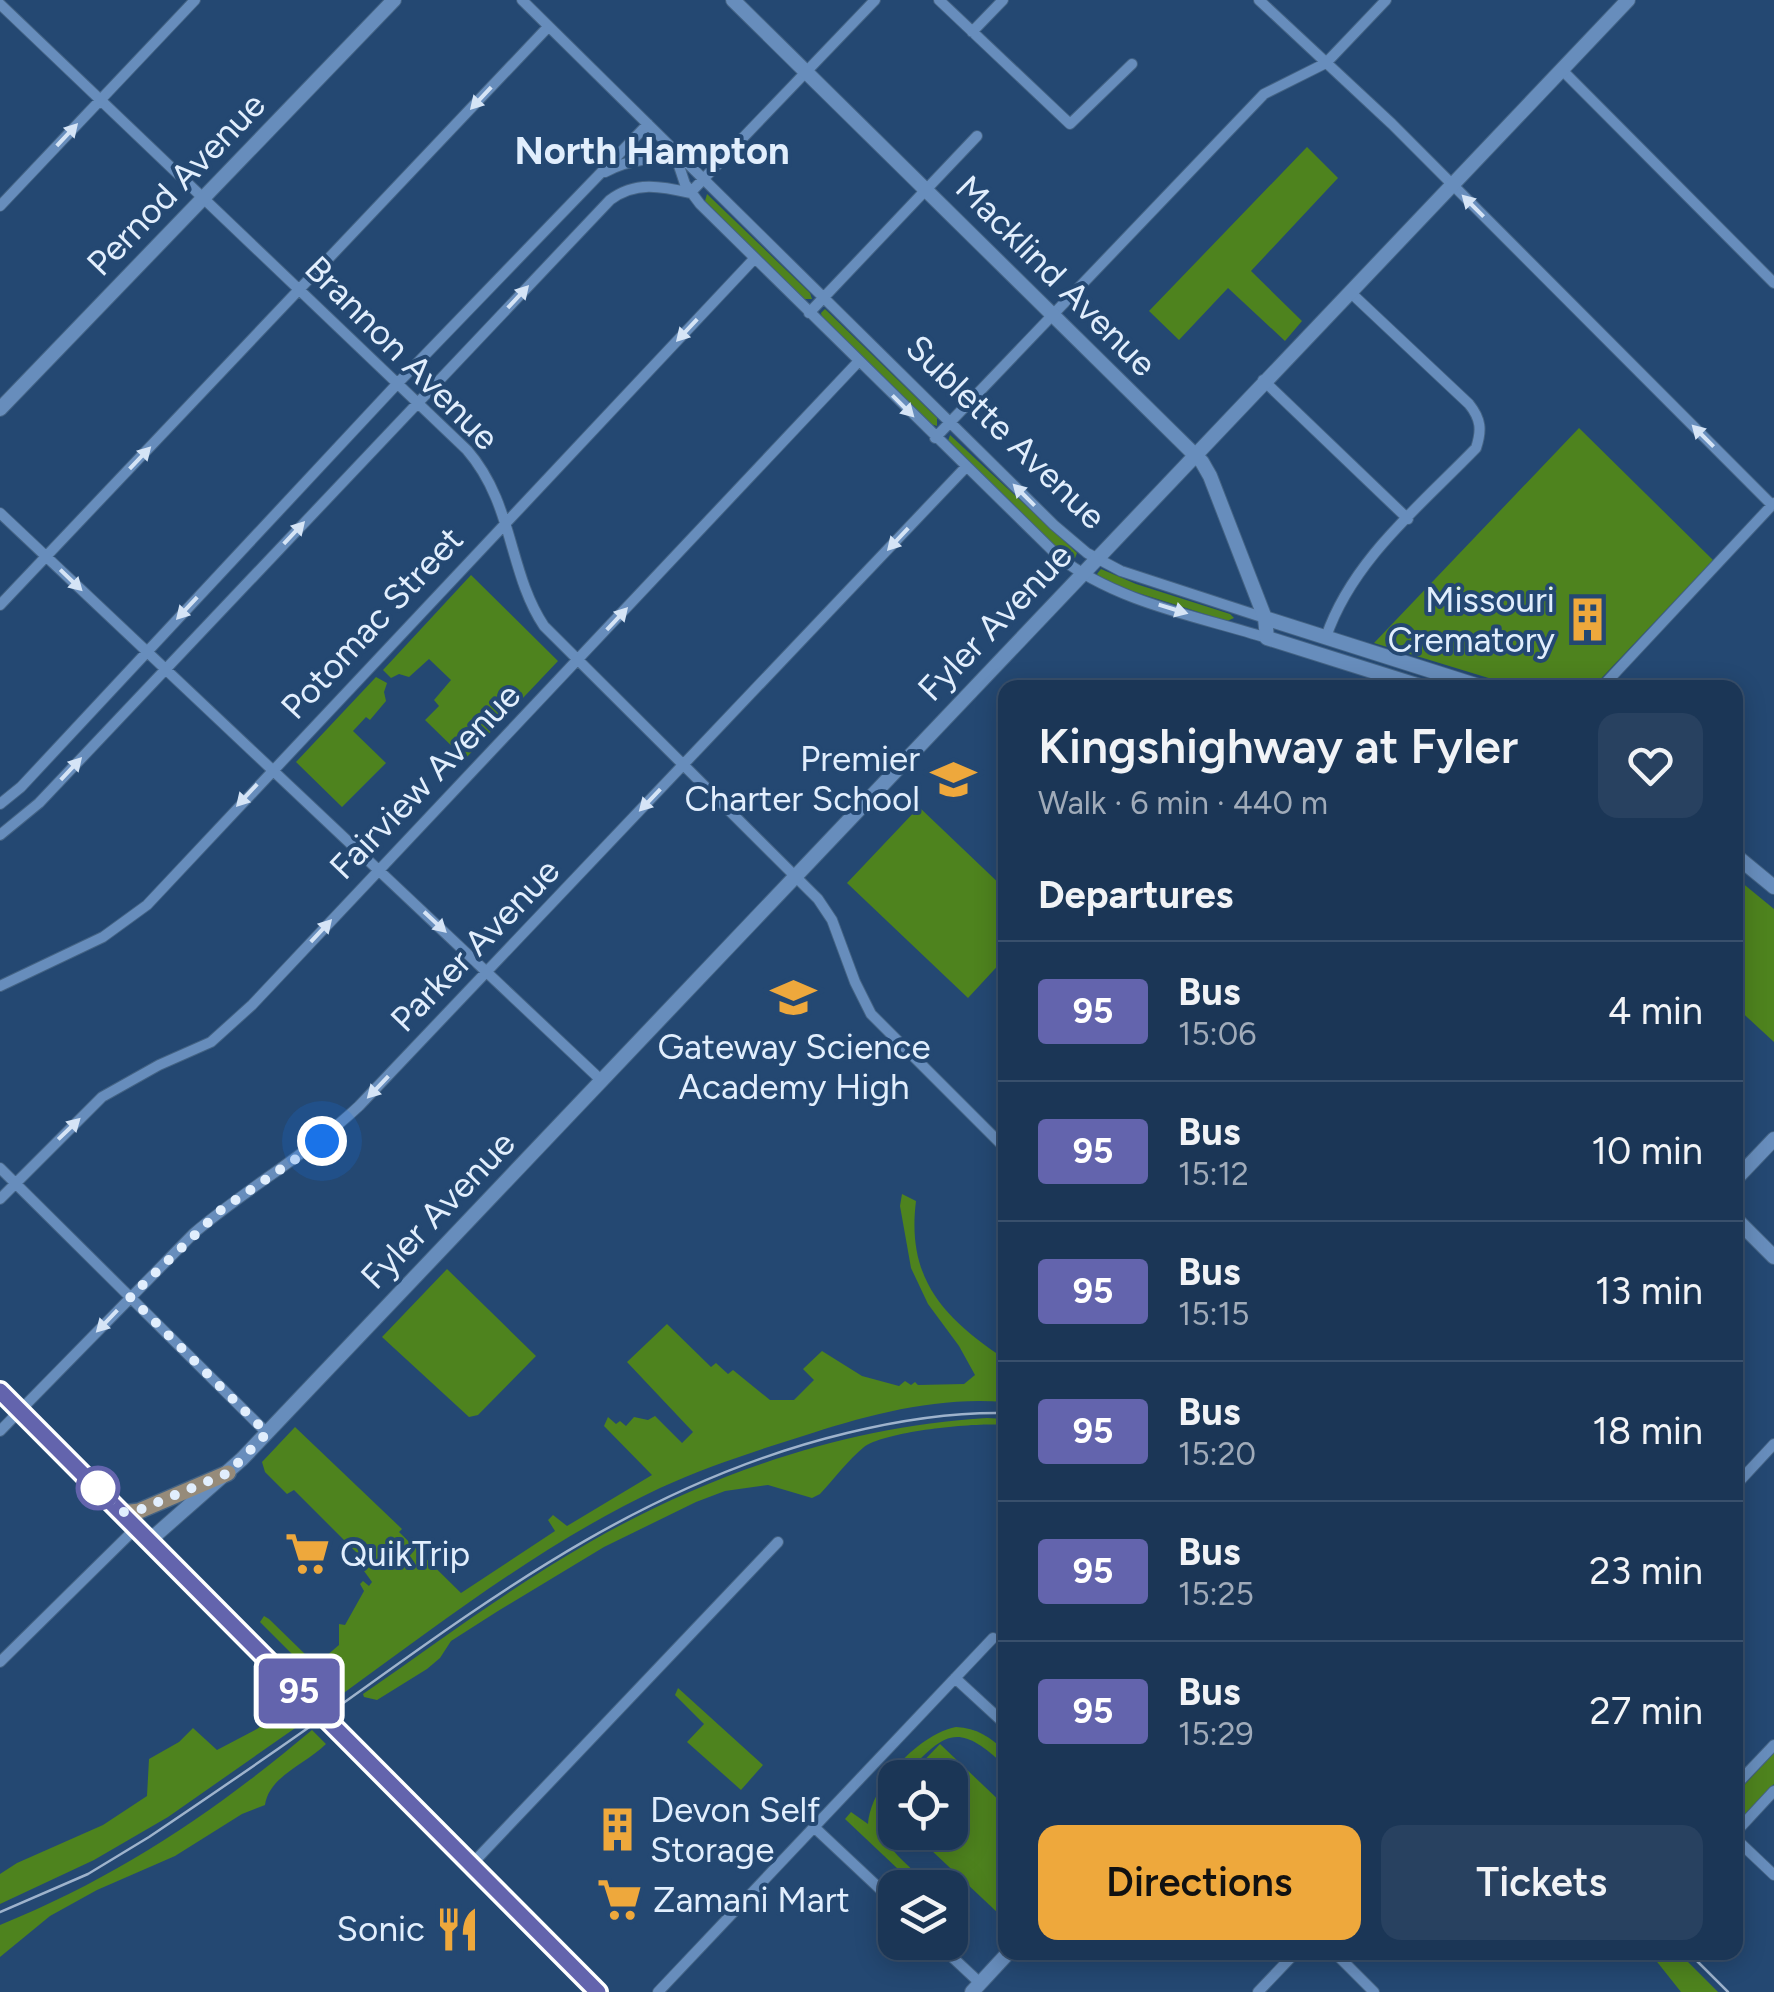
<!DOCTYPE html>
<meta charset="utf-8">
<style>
:root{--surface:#1b3656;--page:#284160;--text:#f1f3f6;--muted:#a0abb9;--line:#39506c;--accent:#eea83c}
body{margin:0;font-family:Figtree,sans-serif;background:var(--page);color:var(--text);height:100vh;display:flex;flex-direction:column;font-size:38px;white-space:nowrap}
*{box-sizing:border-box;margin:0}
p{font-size:32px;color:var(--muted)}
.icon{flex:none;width:55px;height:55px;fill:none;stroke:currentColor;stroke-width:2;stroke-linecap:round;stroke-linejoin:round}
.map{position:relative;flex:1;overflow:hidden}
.side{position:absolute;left:998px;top:680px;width:745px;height:1280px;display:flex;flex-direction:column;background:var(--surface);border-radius:20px;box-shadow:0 5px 25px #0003,0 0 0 2px var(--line)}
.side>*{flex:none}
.badge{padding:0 20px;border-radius:8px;font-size:35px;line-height:65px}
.tools{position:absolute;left:878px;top:1760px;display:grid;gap:20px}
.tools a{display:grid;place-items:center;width:90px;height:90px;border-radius:20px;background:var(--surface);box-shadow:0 5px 25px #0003,0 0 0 2px var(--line);font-size:50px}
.you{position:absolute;width:50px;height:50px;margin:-25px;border:8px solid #fff;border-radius:50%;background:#1a73e8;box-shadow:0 0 0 15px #1a73e833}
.map>.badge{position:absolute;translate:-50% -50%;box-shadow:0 0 0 5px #fff}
h2{padding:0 40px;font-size:38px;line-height:90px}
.round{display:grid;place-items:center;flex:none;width:105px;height:105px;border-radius:20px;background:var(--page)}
.headline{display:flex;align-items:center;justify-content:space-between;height:170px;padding:0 40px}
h1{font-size:48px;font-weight:600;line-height:75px}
.action{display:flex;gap:20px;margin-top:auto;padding:20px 40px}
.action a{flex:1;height:115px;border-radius:20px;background:var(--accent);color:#111;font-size:40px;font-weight:600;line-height:115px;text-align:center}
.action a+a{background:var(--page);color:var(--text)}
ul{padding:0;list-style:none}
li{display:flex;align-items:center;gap:30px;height:140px;padding:0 40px;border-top:2px solid var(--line)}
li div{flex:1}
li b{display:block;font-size:38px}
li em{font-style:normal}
li .badge{min-width:110px;font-weight:700;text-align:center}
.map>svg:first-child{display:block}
</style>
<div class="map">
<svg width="1774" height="1992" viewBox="0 0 1774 1992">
<rect width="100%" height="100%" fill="#244872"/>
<path fill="#4e831e" d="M1307,147l31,31 -87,93 51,50 -17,20 -57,-53 -49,52 -30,-29z
M707,194l103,99 2,6h-8l-99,-98z
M825,309l112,109v8l-6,-2 -109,-107 -1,-4z
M1579,428l134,132 -120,127h-75l-144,-44z
M950,435l127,118 -2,5h-5l-17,-14 -105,-103z
M1101,569l35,15 94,30 4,4 -7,3 -95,-30 -32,-14 -3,-3z
M471,575l87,86 -93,98 -40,-39 14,-14 -5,-6 17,-20 -22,-21 -20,18 -10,-3 -8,4 -8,-8z
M376,677l11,6 -3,9 2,9 -16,19 -4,-3 -13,14 33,32 -44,44 -46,-45z
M919,807l86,82v69l-37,40 -121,-115z
M1735,877l39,32v133l-39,-36z
M902,1194l14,7c-10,79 29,118 89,158v43c-67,-6 -139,13 -202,34 -48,15 -97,31 -143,52 -115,54 -217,133 -319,207l-7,1 -74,-74 4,-6 5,3 38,37 18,1 14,-12v-21l6,1 19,-34 -4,-7 3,-3 6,5 3,-4 -8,-11 4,-7 -74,-74 -7,4 -22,-22 -3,-10 33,-35 107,102 -3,3 62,61 94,-62 -7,-11 5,-5 14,11 85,-51 -48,-49 4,-9 8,7 4,-3 6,5 8,-9 14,3 7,-4 27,27 11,-11 -66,-70 40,-38 44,43 5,-4 12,11 5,-4 37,30h24l20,-20 -11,-11 19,-18 40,25 37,10 6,-5 6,4 4,-3 3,3 46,-1 11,-9 -16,-29 -31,-42 -17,-36 -11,-62z
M447,1269l89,87 -58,59 -9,2 -87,-80z
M987,1418l18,1v6c-28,-3 -120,6 -141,22 -16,13 -30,32 -44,47l-8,4 -44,-13 -43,6 -29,11 -92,45 -106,64 -47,30 -11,17 -13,11 -50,31 -13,-3 -1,-3c75,-52 148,-107 227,-152 120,-69 259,-116 397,-124z
M678,1688l85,77 -22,25 -54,-48 17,-18 -29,-29z
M288,1707l13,17 -133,93 -74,43 -94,44v-30l17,-11 86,-38 44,-29 2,-37 30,-17 14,-14 24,22 40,-21z
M956,1727c21,1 34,10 49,24v15c-49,-47 -61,-32 -102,11l-8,1v8l-13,17 13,-12v25l-13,-12c-11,38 26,60 50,83h-15l-72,-68 6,-7 17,12c2,-38 51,-90 88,-97z
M312,1730l14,14c-20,20 -57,32 -61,61l-23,9 -67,42 -78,34 -47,26 -50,41v-32c120,-49 213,-112 312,-195z
M940,1744l65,62v103l-6,5 -86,-81 37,-1v-54l-42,-1z
M1774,1753v31l-32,34 -7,1v-24z
M1650,1953h29l39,39h-37z"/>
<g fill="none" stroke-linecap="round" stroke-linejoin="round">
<defs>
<path id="street" d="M522,0l532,525 33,28 34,18 144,47
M939,0l131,124 62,-60
M1259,0l133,124 380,381
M0,4l467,446c47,54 41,122 77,176l274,273 14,21 23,62 16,32 134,134
M972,32l31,-32
M1562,70l212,213
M675,154l10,30 15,20 359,353c59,46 139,59 208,81
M605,172c22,-12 51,-17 75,-9
M0,206l195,-206
M809,313l168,-177
M1263,380l145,139
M935,438l329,-344 62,-31 60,-63
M0,513l602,568
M0,605l548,-578
M1326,637c26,-77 95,-132 150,-189 6,-18 5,-29 -7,-44l-119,-112
M1601,688l173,-185
M0,804l21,-17 376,-403 251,-260
M0,835l39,-32 571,-603c25,-19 51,-14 80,-7l185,-193
M0,986l103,-49 44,-32 607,-646
M0,1168l267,265
M0,1199l102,-102 57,-32 52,-23 41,-37 606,-643
M0,1431l194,-198c53,-45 114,-79 165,-127l606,-638
M1735,1486l39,-42
M0,1662l137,-135
M955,1678l50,46
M1735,1786l39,-41
M814,1827l81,76
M1735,1833l39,-42
M1735,1838l39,37
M471,1865l307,-323
M936,1942l44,41
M1334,1952l40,40
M658,1992l335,-354
M1258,1992l38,-40"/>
<path id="secondary" d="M733,0l469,462 8,14 55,142 2,20 159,50
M0,409l394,-409
M1265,618l220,70
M1735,855l39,32
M1735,1180l39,-41
M1735,1218l39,39
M150,1540l92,-81 1386,-1459
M972,1992l37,-40"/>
<path id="primary" d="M0,1391l598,601
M123,1513l16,-2 89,-38"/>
</defs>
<use href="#street" stroke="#446384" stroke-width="12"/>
<use href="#secondary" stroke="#446384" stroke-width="16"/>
<use href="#primary" stroke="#446384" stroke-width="18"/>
<use href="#street" stroke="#678dbc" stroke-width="10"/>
<use href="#secondary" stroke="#678dbc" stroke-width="14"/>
<use href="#primary" stroke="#968b7a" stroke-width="15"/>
<path stroke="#9eb3cc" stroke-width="2.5" d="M0,1912l88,-38 61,-37c67,-45 134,-91 200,-138 157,-113 306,-220 498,-266 53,-13 104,-21 158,-20
M1688,1952l40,40"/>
</g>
<defs><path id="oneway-solid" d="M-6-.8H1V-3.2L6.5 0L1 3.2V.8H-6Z" transform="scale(2.5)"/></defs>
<g fill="#d5e4f6">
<use href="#oneway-solid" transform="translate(481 98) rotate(133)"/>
<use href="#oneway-solid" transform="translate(67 135) rotate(-47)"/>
<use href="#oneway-solid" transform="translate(1473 206) rotate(-135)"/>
<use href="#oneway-solid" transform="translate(518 297) rotate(-47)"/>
<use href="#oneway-solid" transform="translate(687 330) rotate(133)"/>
<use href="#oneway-solid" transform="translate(903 406) rotate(45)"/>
<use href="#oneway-solid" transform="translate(1703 436) rotate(-135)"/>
<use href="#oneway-solid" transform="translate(140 458) rotate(-46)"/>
<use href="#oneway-solid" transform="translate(1024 495) rotate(-135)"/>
<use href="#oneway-solid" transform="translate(294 533) rotate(-47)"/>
<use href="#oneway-solid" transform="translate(898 539) rotate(133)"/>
<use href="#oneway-solid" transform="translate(71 580) rotate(44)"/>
<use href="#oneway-solid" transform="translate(187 608) rotate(133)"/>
<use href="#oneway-solid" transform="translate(1173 609) rotate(17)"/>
<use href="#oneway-solid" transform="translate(617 619) rotate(-47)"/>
<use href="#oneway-solid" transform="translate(71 769) rotate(-47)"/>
<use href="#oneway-solid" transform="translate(247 795) rotate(133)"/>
<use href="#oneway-solid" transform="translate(650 800) rotate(134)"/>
<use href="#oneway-solid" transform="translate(435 922) rotate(43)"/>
<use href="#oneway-solid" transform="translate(321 931) rotate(-47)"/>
<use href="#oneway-solid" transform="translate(378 1087) rotate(134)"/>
<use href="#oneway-solid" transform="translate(69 1129) rotate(-44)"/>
<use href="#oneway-solid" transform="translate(107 1321) rotate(134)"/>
</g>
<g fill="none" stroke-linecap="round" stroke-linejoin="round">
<defs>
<path id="line" d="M0,1391l598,601"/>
</defs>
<use href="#line" stroke="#fff" stroke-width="22"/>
<use href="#line" stroke="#6364ad" stroke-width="15"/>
<path stroke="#e1eefd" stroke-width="10" stroke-dasharray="0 18" d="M98,1488l-7,-6 32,30 16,-2 89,-37 39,-40 -137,-136 91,-87 101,-69"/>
</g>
<defs>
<symbol id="building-bare" viewBox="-9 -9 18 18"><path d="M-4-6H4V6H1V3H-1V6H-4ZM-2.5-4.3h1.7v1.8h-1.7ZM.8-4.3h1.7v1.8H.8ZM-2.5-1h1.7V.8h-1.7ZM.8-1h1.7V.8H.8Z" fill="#eea83c" stroke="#244872" stroke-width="2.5" paint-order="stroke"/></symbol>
<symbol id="school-bare" viewBox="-9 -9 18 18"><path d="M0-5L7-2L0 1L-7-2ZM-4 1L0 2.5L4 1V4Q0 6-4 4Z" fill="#eea83c" stroke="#244872" stroke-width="2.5" paint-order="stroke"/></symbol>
<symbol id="supermarket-bare" viewBox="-9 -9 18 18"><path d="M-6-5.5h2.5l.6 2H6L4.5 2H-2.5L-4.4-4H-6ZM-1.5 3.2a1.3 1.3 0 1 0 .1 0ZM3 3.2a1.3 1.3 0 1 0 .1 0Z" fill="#eea83c" stroke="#244872" stroke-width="2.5" paint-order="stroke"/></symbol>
<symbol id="restaurant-bare" viewBox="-9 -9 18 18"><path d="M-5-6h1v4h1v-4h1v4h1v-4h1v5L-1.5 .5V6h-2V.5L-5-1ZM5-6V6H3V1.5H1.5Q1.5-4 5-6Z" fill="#eea83c" stroke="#244872" stroke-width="2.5" paint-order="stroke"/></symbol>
</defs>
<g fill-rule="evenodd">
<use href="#building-bare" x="1556" y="588" width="63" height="63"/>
<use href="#school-bare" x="922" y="748" width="63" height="63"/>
<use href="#school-bare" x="762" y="966" width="63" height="63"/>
<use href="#supermarket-bare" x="276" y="1522" width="63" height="63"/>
<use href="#building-bare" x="586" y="1798" width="63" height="63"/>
<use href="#supermarket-bare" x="588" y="1868" width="63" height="63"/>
<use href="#restaurant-bare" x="426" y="1898" width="63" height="63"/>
</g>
<circle fill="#fff" stroke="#6364ad" stroke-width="5" cx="98" cy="1488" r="20"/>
<g text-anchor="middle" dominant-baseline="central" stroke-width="8" stroke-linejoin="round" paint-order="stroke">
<g font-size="35" fill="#e1eefd" stroke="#244872">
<text transform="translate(176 184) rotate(-46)">Pernod Avenue</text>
<text transform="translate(1056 276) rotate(45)">Macklind Avenue</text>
<text transform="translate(402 353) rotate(45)">Brannon Avenue</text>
<text transform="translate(1006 432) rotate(44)">Sublette Avenue</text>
<text transform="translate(995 622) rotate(-46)">Fyler Avenue</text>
<text transform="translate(372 623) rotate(-47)">Potomac Street</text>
<text transform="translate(425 781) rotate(-46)">Fairview Avenue</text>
<text transform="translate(475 945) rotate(-46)">Parker Avenue</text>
<text transform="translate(438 1210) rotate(-46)">Fyler Avenue</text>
</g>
<g font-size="35" fill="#e1eefd" stroke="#244872" text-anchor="end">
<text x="1555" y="600">Missouri<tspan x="1555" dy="40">Crematory</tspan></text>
<text x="920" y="759">Premier<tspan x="920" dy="40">Charter School</tspan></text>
<text x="794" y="1047" text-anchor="middle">Gateway Science<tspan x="794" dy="40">Academy High</tspan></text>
<text x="340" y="1554" text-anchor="start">QuikTrip</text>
<text x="650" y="1810" text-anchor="start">Devon Self<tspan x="650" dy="40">Storage</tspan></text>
<text x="653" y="1900" text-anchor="start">Zamani Mart</text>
<text x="425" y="1929">Sonic</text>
</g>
<g font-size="38" font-weight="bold" fill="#e1eefd" stroke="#244872">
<text x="652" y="151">North Hampton</text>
</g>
</g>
</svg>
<div class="tools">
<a><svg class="icon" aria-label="locate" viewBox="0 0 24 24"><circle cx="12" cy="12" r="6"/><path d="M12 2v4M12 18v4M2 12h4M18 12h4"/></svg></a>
<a><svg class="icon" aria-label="layers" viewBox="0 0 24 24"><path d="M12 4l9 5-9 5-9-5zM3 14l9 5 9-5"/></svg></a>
</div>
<div class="you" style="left:322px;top:1141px"></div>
<b class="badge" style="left:299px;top:1691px;background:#6364ad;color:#fff">95</b>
<section class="side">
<div class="headline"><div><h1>Kingshighway at Fyler</h1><p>Walk · 6 min · 440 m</p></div><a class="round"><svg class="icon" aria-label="heart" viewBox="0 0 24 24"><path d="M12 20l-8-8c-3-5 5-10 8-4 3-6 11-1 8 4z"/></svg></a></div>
<h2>Departures</h2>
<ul>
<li><span class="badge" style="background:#6364ad;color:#fff">95</span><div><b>Bus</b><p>15:06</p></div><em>4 min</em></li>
<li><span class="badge" style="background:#6364ad;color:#fff">95</span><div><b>Bus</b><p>15:12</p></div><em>10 min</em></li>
<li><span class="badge" style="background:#6364ad;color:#fff">95</span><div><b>Bus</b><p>15:15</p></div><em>13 min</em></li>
<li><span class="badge" style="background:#6364ad;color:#fff">95</span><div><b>Bus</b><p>15:20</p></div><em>18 min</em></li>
<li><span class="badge" style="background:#6364ad;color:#fff">95</span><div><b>Bus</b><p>15:25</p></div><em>23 min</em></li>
<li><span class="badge" style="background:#6364ad;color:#fff">95</span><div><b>Bus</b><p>15:29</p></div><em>27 min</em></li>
</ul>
<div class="action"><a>Directions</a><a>Tickets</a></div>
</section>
</div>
